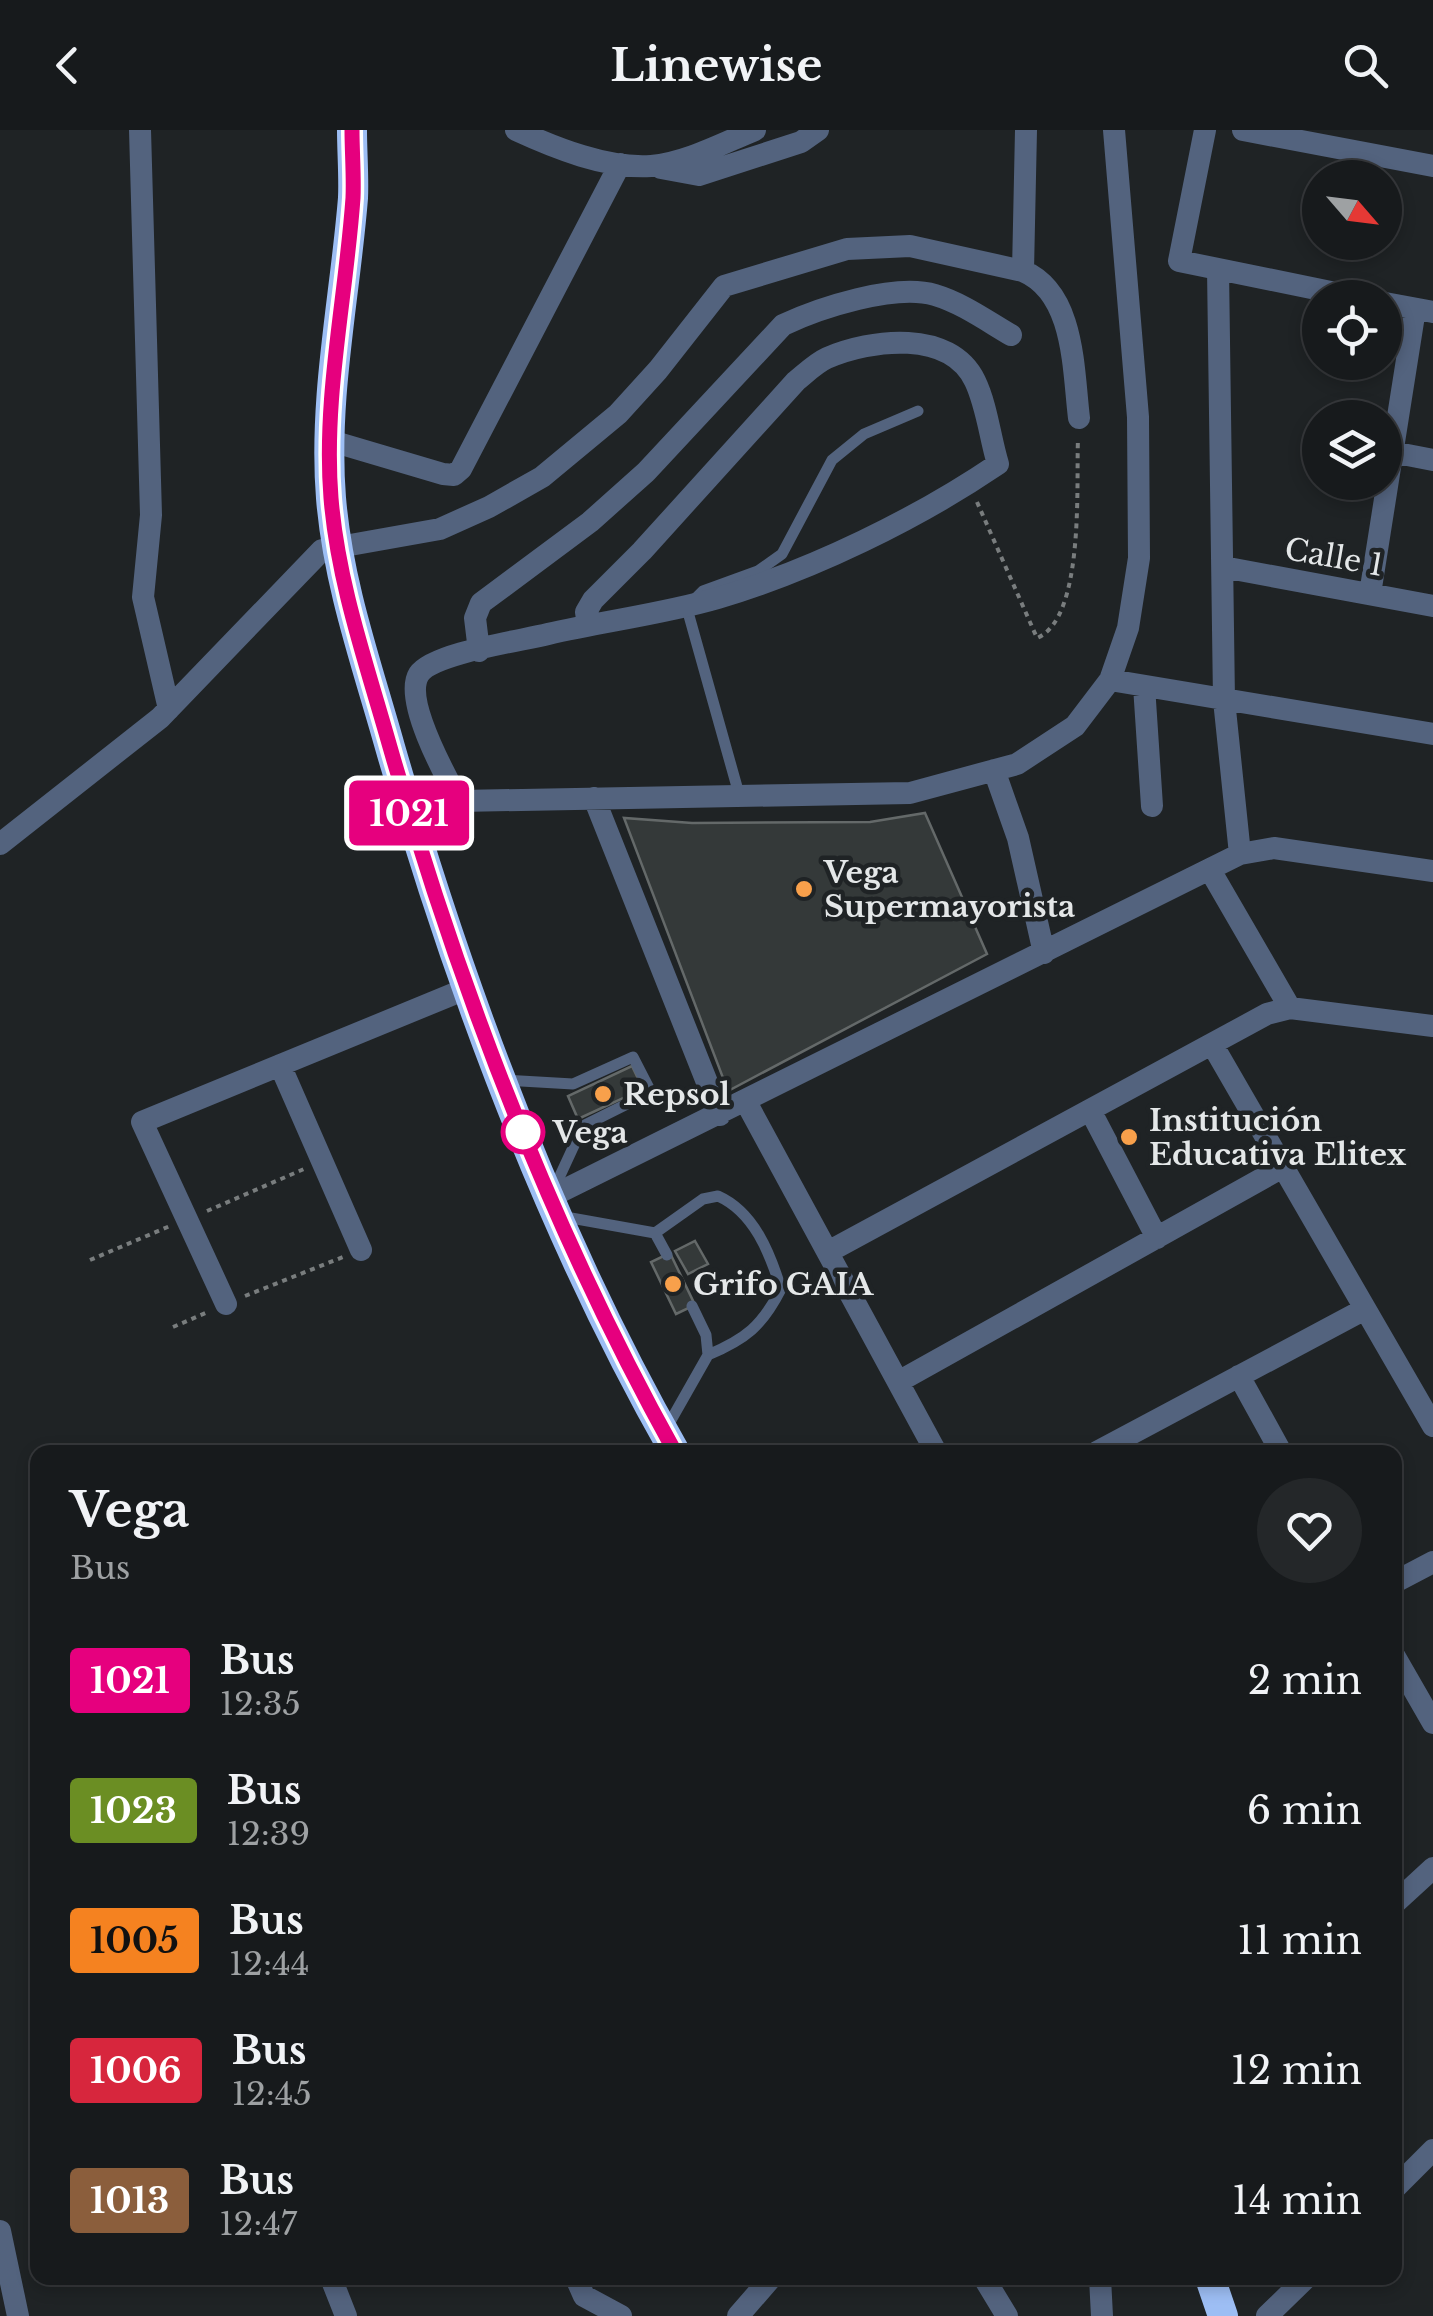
<!DOCTYPE html>
<meta charset="utf-8">
<style>
:root{--surface:#171a1c;--page:#242729;--text:#f1f3f6;--muted:#9ea1a3;--line:#36383b}
body{margin:0;font-family:"Libre Baskerville",serif;background:var(--page);color:var(--text);height:100vh;display:flex;flex-direction:column;font-size:38px;white-space:nowrap}
*{box-sizing:border-box;margin:0}
p{font-size:32px;color:var(--muted)}
.icon{flex:none;width:55px;height:55px;fill:none;stroke:currentColor;stroke-width:2;stroke-linecap:round;stroke-linejoin:round}
.map{position:relative;flex:1;overflow:hidden}
.side{position:absolute;left:30px;top:1315px;width:1372px;height:840px;display:flex;flex-direction:column;background:var(--surface);border-radius:20px;box-shadow:0 5px 15px #0003,0 0 0 2px var(--line)}
.side>*{flex:none}
.badge{padding:0 20px;border-radius:8px;font-size:35px;line-height:65px}
.needle{width:65px;rotate:118deg}
.fabs{position:absolute;left:1302px;top:30px;display:grid;gap:20px}
.fabs a{display:grid;place-items:center;width:100px;height:100px;border-radius:50%;background:var(--surface);box-shadow:0 5px 15px #0003,0 0 0 2px var(--line);font-size:50px}
.map>.badge{position:absolute;translate:-50% -50%;box-shadow:0 0 0 5px #fff}
.round{display:grid;place-items:center;flex:none;width:105px;height:105px;border-radius:52px;background:var(--page)}
.overview{display:flex;align-items:center;justify-content:space-between;height:170px;padding:0 40px}
h1{font-size:48px;font-weight:700;line-height:75px}
ul{padding:0;list-style:none}
li{display:flex;align-items:center;gap:30px;height:130px;padding:0 40px}
li div{flex:1}
li b{display:block;font-size:38px}
li em{font-style:normal}
li .badge{min-width:110px;font-weight:700;text-align:center}
header{display:flex;justify-content:space-between;align-items:center;height:130px;padding:0 40px;background:var(--surface);font-size:45px;font-weight:700}
.map>svg:first-child{display:block}
</style>
<header><svg class="icon" aria-label="back" viewBox="0 0 24 24"><path d="M15 5l-7 7 7 7"/></svg>Linewise<svg class="icon" aria-label="search" viewBox="0 0 24 24"><circle cx="10" cy="10" r="6"/><path d="M15 15l6 6"/></svg></header>
<div class="map">
<svg width="1433" height="2186" viewBox="0 0 1433 2186">
<rect width="100%" height="100%" fill="#1f2325"/>
<path fill="#343939" stroke="#646969" stroke-width="2.5" d="M925,683l62,141 -259,137 -104,-273 68,5 178,-1z
M632,936l11,23 -65,30 -10,-23z
M695,1111l13,23 -20,10 -13,-23z
M670,1123l25,52 -19,9 -25,-52z"/>
<g fill="none" stroke-linecap="round" stroke-linejoin="round">
<path stroke="#797d7e" stroke-width="4" stroke-dasharray="5 5" stroke-linecap="butt" d="M977,372l60,136c48,-20 39,-154 41,-199
M207,1081l97,-42
M90,1130l80,-34
M245,1166l98,-39
M173,1197l35,-15"/>
<path stroke="#53637e" stroke-width="11" d="M696,468l7,-7 55,-20 24,-17 50,-94 32,-26 54,-23
M686,475l53,189
M502,950l71,4 60,-27 18,35 -68,34 -31,67
M560,1086l95,17 12,22
M655,1103l48,-34 15,-3c36,16 52,57 63,93 -19,37 -35,50 -73,66
M666,1299l42,-74 -2,-20 -14,-29"/>
<path stroke="#53637e" stroke-width="22" d="M140,0l11,385 -8,82 26,112
M516,0c39,18 91,39 135,36 35,-3 72,-23 104,-36
M1205,0l-26,131 181,37
M1243,0l190,36
M661,38l38,7 102,-33 17,-12
M1218,139l6,431 16,154
M1023,141l3,-141
M1385,173l48,9
M328,310l115,34 11,1 7,-6 159,-305
M1392,322l41,8
M1223,437l210,39
M1370,464l45,-285
M479,521l-4,-33 6,-15 109,-81 56,-50 137,-147c36,-17 112,-42 152,-30 27,8 52,26 76,40
M1110,550l323,54
M1144,556l8,120
M994,640l24,68 26,115
M594,668l126,317
M459,671c-13,-24 -56,-102 -40,-127 14,-21 101,-33 129,-40 56,-13 115,-20 170,-36 94,-28 199,-79 280,-134 -8,-26 -11,-58 -23,-83 -25,-52 -104,-42 -148,-23 -11,5 -21,15 -31,23l-154,170 -49,49 -7,12 2,13
M410,687l49,-16 451,-8 107,-29 58,-38 35,-46 18,-52 11,-70 -1,-141 -24,-287
M0,714l160,-126 162,-168 118,-21 49,-22 53,-30 76,-63 40,-44 66,-84 123,-37 63,-3 113,25c52,22 50,98 56,147
M1210,740l80,138
M1212,914l221,382
M280,935l81,185
M746,972l190,350
M1090,980l67,128
M550,1067l690,-343 34,-6 159,23
M828,1122l439,-238 23,-6 143,18
M226,1174l-84,-182 326,-134
M1239,1246l42,76
M898,1252l385,-215
M1097,1322l268,-143
M1395,1452l38,-20
M1395,1527l38,66
M1395,1773l38,-35
M1395,2058l38,-38
M0,2101l18,85
M331,2148l15,38
M576,2148l8,18 37,20
M984,2148l23,38
M1100,2148l2,38
M738,2186l33,-38
M1267,2186l39,-38"/>
<path stroke="#9dbef4" stroke-width="30" d="M352,0c0,22 2,46 1,68 -8,100 -30,200 -22,300 7,86 36,167 59,249 70,243 160,486 285,705
M1210,2148l13,38"/>
</g>
<g fill="none" stroke-linecap="round" stroke-linejoin="round">
<defs>
<path id="line" d="M352,0c0,22 2,46 1,68 -7,100 -30,200 -22,300 7,86 36,167 59,249 70,244 162,484 285,705"/>
</defs>
<use href="#line" stroke="#fff" stroke-width="22"/>
<use href="#line" stroke="#e6007e" stroke-width="15"/>
</g>
<g fill="#f8a04b" stroke="#1f2325" stroke-width="4">
<circle cx="804" cy="759" r="10"/>
<circle cx="603" cy="964" r="10"/>
<circle cx="1129" cy="1007" r="10"/>
<circle cx="673" cy="1154" r="10"/>
</g>
<circle fill="#fff" stroke="#e6007e" stroke-width="5" cx="523" cy="1002" r="20"/>
<g text-anchor="middle" dominant-baseline="central" stroke-width="9" stroke-linejoin="round" paint-order="stroke">
<g font-size="30" fill="#e4e7e8" stroke="#1f2325">
<text transform="translate(1334 427) rotate(10)">Calle 1</text>
</g>
<g font-size="30" font-weight="bold" fill="#e4e7e8" stroke="#1f2325" text-anchor="start">
<text x="824" y="742">Vega<tspan x="824" dy="34">Supermayorista</tspan></text>
<text x="623" y="964">Repsol</text>
<text x="1149" y="990">Institución<tspan x="1149" dy="34">Educativa Elitex</tspan></text>
<text x="693" y="1154">Grifo GAIA</text>
</g>
<g font-size="30" font-weight="bold" fill="#e4e7e8" stroke="#1f2325" text-anchor="start">
<text x="553" y="1002">Vega</text>
</g>
</g>
</svg>
<div class="fabs">
<a><svg class="needle" viewBox="-14 -14 28 28"><path d="M0-13l5 13h-10z" fill="#e53935"/><path d="M0 13l5-13h-10z" fill="#9ea1a3"/></svg></a>
<a><svg class="icon" aria-label="locate" viewBox="0 0 24 24"><circle cx="12" cy="12" r="6"/><path d="M12 2v4M12 18v4M2 12h4M18 12h4"/></svg></a>
<a><svg class="icon" aria-label="layers" viewBox="0 0 24 24"><path d="M12 4l9 5-9 5-9-5zM3 14l9 5 9-5"/></svg></a>
</div>
<b class="badge" style="left:409px;top:683px;background:#e6007e;color:#fff">1021</b>
<section class="side">
<div class="overview"><div><h1>Vega</h1><p>Bus</p></div><a class="round"><svg class="icon" aria-label="heart" viewBox="0 0 24 24"><path d="M12 20l-8-8c-3-5 5-10 8-4 3-6 11-1 8 4z"/></svg></a></div>
<ul>
<li><span class="badge" style="background:#e6007e;color:#fff">1021</span><div><b>Bus</b><p>12:35</p></div><em>2 min</em></li>
<li><span class="badge" style="background:#6b8e23;color:#fff">1023</span><div><b>Bus</b><p>12:39</p></div><em>6 min</em></li>
<li><span class="badge" style="background:#f58220;color:#111">1005</span><div><b>Bus</b><p>12:44</p></div><em>11 min</em></li>
<li><span class="badge" style="background:#d7263d;color:#fff">1006</span><div><b>Bus</b><p>12:45</p></div><em>12 min</em></li>
<li><span class="badge" style="background:#8b5e3c;color:#fff">1013</span><div><b>Bus</b><p>12:47</p></div><em>14 min</em></li>
</ul>
</section>
</div>
